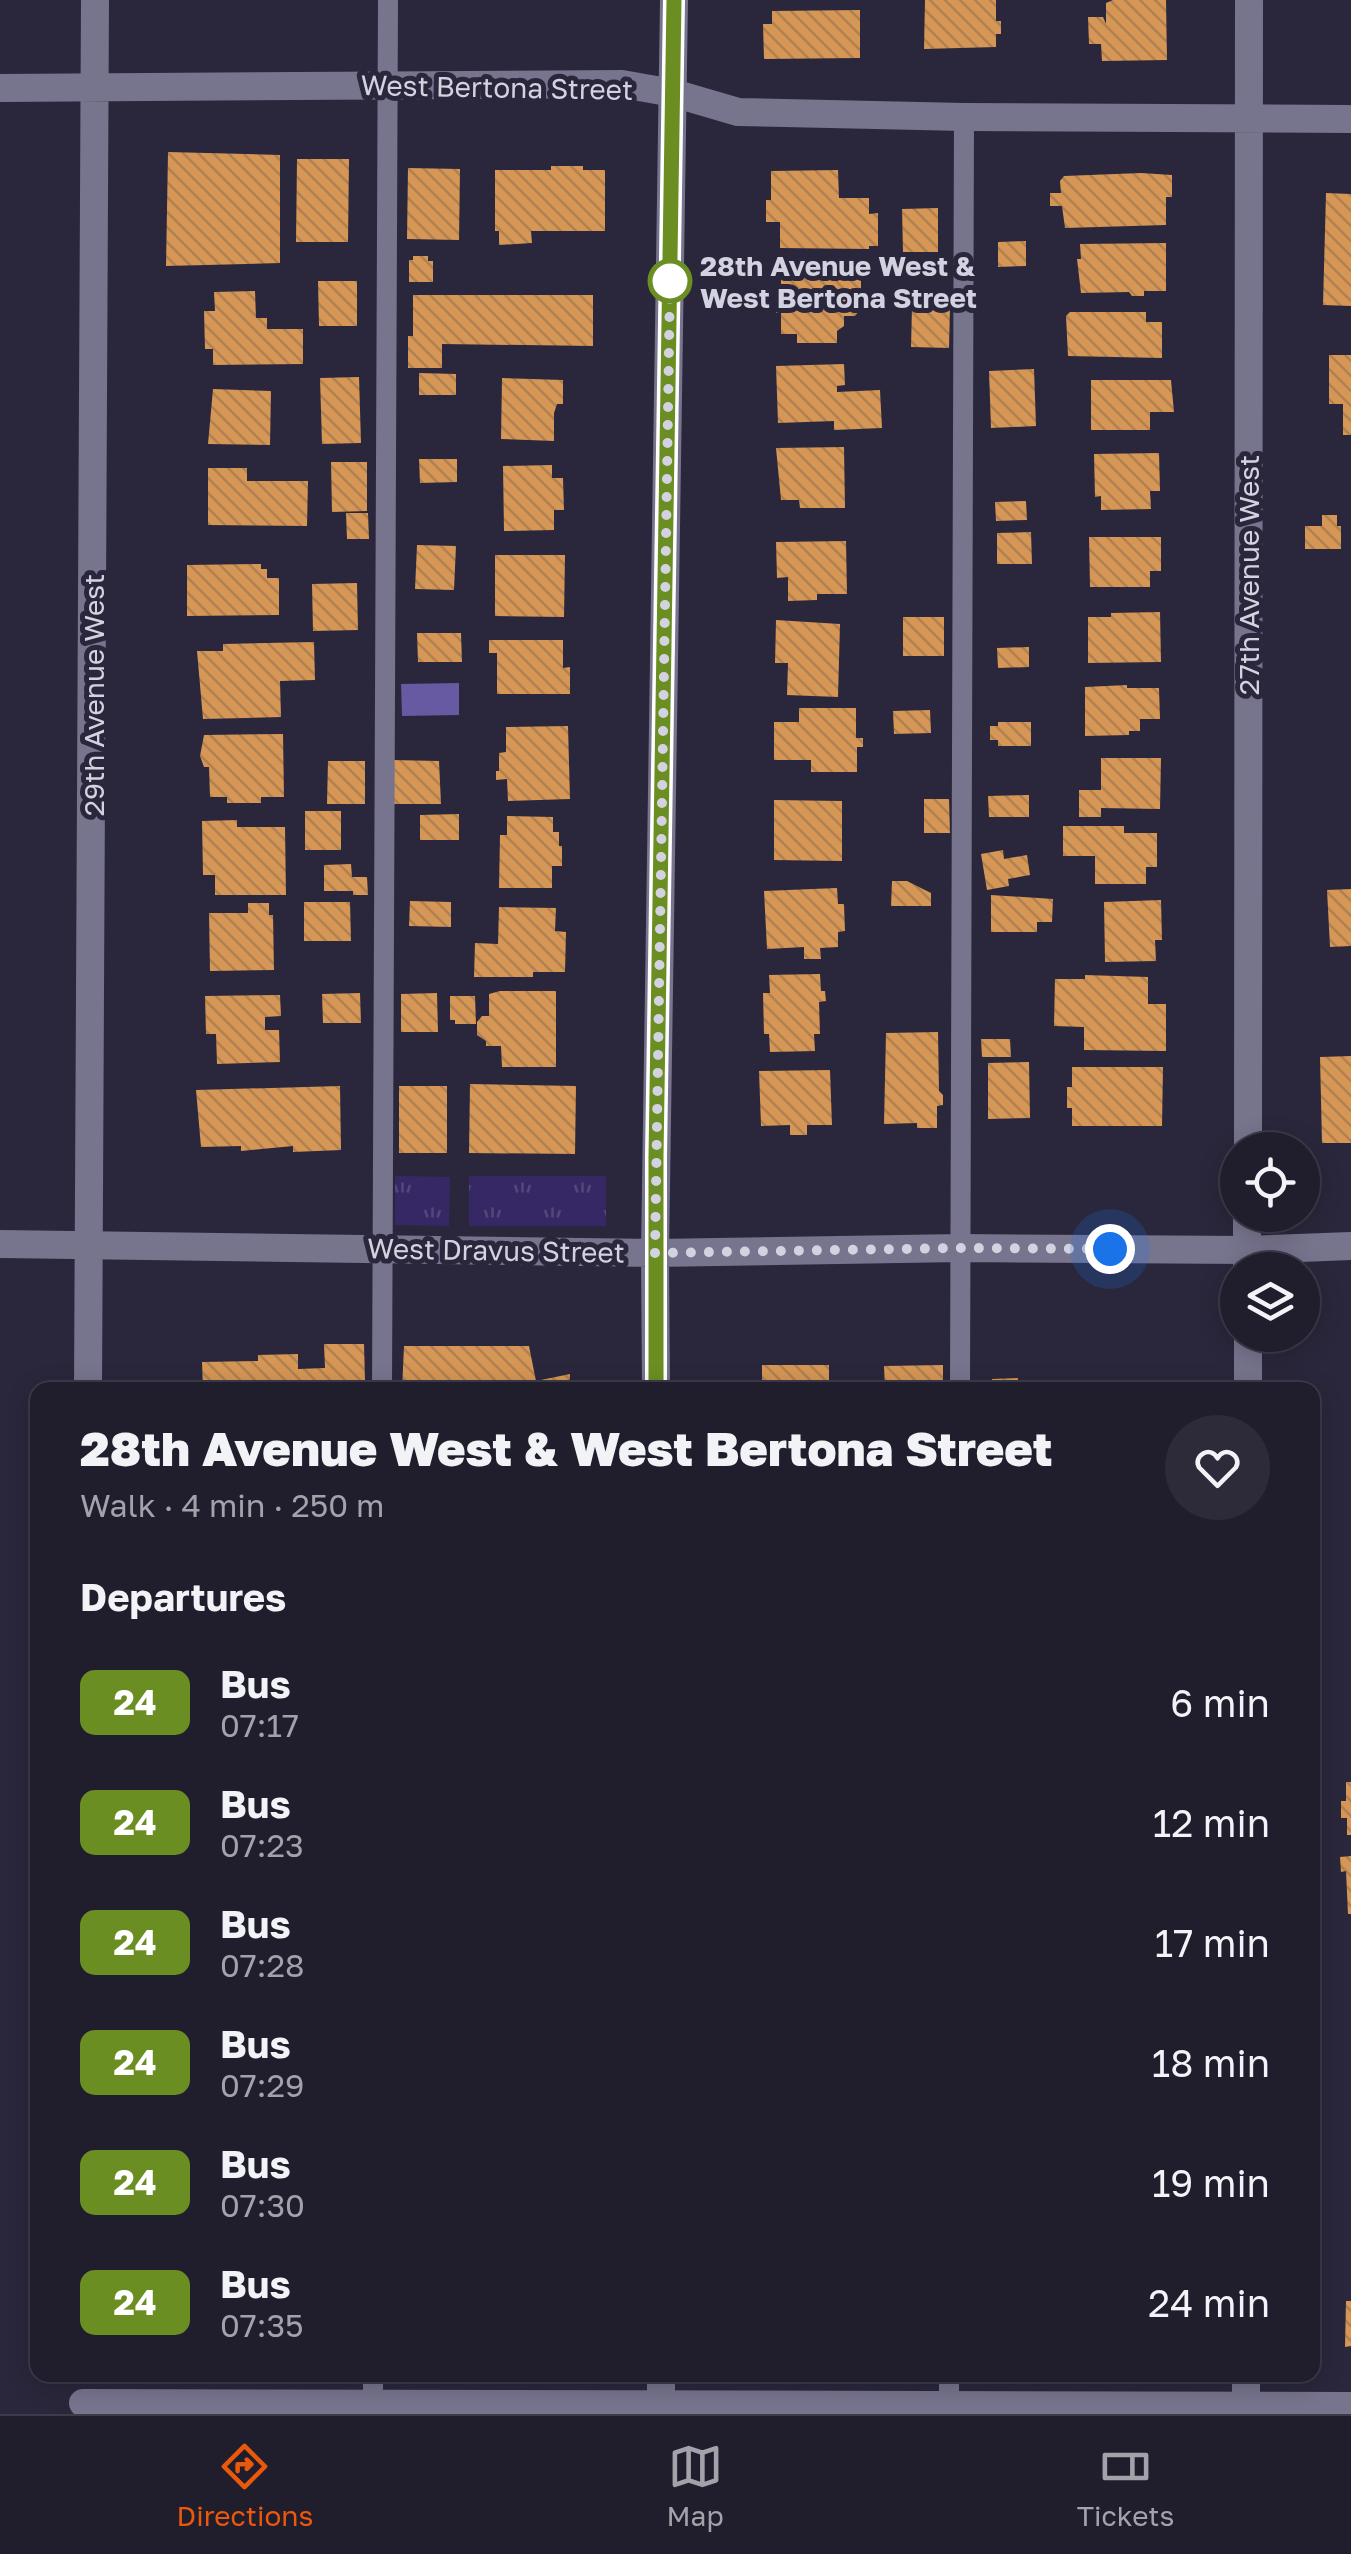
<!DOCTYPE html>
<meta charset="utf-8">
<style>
:root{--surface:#201d2d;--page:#2d2a39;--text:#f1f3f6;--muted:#a2a2aa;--line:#3d3b49;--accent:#ea580c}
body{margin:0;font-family:"Golos Text",sans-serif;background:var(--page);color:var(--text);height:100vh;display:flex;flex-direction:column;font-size:38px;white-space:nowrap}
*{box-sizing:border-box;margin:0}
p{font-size:32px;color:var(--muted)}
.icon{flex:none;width:55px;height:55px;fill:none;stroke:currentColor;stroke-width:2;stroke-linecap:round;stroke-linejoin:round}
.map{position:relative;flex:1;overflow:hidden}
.sheet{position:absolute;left:30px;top:1382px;width:1290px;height:1000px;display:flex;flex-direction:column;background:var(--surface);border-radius:20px;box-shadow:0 5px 25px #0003,0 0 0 2px var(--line)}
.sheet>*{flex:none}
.badge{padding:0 20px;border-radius:15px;font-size:35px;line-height:65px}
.controls{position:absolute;left:1220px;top:1132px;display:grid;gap:20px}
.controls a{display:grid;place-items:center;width:100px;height:100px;border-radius:50%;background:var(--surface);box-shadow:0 5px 25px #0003,0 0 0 2px var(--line);font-size:50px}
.you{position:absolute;width:50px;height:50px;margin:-25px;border:8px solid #fff;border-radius:50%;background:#1a73e8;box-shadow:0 0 0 15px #1a73e833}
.map>.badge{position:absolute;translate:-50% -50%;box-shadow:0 0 0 5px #fff}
h2{padding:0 50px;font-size:38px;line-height:90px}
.round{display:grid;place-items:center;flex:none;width:105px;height:105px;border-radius:52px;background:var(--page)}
.summary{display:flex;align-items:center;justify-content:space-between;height:170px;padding:0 50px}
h1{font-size:48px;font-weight:800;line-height:75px}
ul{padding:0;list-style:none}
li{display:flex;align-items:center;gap:30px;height:120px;padding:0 50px}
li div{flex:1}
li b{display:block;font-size:38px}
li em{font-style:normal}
li .badge{min-width:110px;font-weight:700;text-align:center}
.menu{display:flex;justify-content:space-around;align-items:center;height:140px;border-top:2px solid var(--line);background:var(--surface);font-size:28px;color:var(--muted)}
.menu a{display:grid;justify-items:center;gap:5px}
.menu .active{color:var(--accent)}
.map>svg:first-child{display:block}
</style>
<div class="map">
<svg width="1351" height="2414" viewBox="0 0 1351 2414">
<defs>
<pattern id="grass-tufts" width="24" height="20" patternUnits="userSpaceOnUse" patternTransform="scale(2.5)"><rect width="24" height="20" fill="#362865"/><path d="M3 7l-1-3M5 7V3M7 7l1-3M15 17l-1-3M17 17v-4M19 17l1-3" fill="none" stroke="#52467b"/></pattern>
<pattern id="building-back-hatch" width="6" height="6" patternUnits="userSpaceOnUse" patternTransform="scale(2.5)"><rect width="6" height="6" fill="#d69655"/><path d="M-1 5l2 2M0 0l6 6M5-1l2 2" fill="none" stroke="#b08050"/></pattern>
</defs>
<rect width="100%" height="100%" fill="#2a273c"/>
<path fill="url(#grass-tufts)" d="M395,1176l55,1 -1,49 -54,-1z
M606,1176v50h-137v-50z"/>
<path fill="#6759a2" d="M459,683v32l-57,1 -1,-32z"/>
<path fill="url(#building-back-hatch)" d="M925,0h71v21h5v13h-5v13l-72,2z
M1113,0h53l1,60 -65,1 -1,-17h-12l-1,-27h15l3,7v-21z
M860,10v48l-96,1 -1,-35h9v-13z
M168,152l112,3v108l-114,3z
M297,159h52l-1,83h-52z
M551,166h32v4h22v61h-74l1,12 -33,2v-14h-4v-61h56z
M408,168l52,1 -1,71 -52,-1z
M838,170l1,28h30v16l9,-1v33h-9v3l-89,-1v-26h-14v-22h5v-29z
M1141,173l31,2v22h-6v28l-101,3 -3,-22h-12v-13h11l-1,-12 4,-5z
M1326,193l25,1v112l-28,-1z
M938,208v44h-35l-1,-43z
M1026,241v25l-28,1v-25z
M1166,243v48h-22v5h-12l-3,-4 -48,1 -4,-34h4l-1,-15z
M413,256h15v5h5v21h-24v-22h4z
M781,271l80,3v34l-6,8h-11v10l-7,5v12h-40v-9h-16v-21h-5v-17h5z
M318,281h39v45h-38z
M255,291l1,27h11v11h36v35l-90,1v-16h-8l-1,-38h11l-1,-19z
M413,295h180v51l-151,-2v24h-34v-32h5z
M912,307l38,1 -1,40 -38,-1z
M1070,312h76v10h16v36l-94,-2 -2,-40z
M1329,355h22v80h-8v-31h-14z
M844,364l1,21 -8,1v6l43,-2 2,38 -48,2v-9l-56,2 -2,-57z
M1034,369l2,57 -45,2 -2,-57z
M419,373l37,1v21h-37z
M359,377l2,66 -39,1 -2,-66z
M502,378l61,2v24h-6l-3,9v28l-53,-2z
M1091,380h80l3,32h-24v18h-59z
M213,389l58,2 -1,54 -62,-1z
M844,447l1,61h-45l-1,-8h-18l-5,-52z
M1159,453l1,38h-10l1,18 -50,1v-14l-6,1 -1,-43z
M419,459h38v23l-37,1z
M331,462h36v49l-35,1z
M552,465v13h11l1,32h-10v20l-50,1 -1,-65z
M208,468h39v13h61l-1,45 -99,-1z
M1026,501l1,19 -31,1 -1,-19z
M346,513h22l1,26h-22z
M1322,515h15v11h4v23h-36v-23h17z
M1031,532l1,32h-35v-31z
M1089,537h72v34h-11v16h-60z
M846,541l1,53h-30v6l-29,1v-24l-11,1 -1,-36z
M417,545l39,1 -2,44 -39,-1z
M495,555h70l-1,62 -69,-1z
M261,564v5h6v9h12v37l-92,1v-51z
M357,583l1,47 -45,1 -1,-47z
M1160,612l1,50 -73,1v-46h23v-4z
M903,617h41v39h-41z
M776,620l64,4 -2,73 -51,-2 1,-32h-13z
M417,633h44l1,29h-44z
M489,640h74v28l7,-1v27h-73v-41h-8z
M314,642l1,38 -35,1 1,36 -78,2 -6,-68h26v-7z
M1029,647v20l-31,1 -1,-20z
M1127,685v3h32l1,31h-20v12h-11v4l-44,1v-49z
M799,708h57v30h7v9h-6v25h-46v-12h-37v-38h25z
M930,710l1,23 -37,1 -1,-23z
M998,722h33v24h-33v-6h-8v-14h8z
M568,726l2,73 -62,2 -1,-22 -11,1v-9h3v-18l7,-1v-25z
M283,734l1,63h-23v6h-34v-6h-17l-1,-30h-5l-4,-11 4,-21z
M1101,758h60l-1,51 -59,-1v9h-22v-27h22z
M392,760l47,1 2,43h-50z
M328,761h37v43h-38z
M1029,795v22h-40l-1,-21z
M924,799h25l1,34h-26z
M774,800l68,1v60l-68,-1z
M305,811h36v39h-36z
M459,814v26h-39v-25z
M507,816l46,1v15h6v14h3v20h-10v22h-53l1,-53h7z
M237,820v7h48l1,68h-71v-20h-12l-1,-54z
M1063,826h61v7h33v34h-11v17h-51v-28h-32z
M1003,850l1,9 23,-4 3,20 -22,4 1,7 -22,4 -6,-36z
M351,864l1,13h15l1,18h-15v-4h-29v-26z
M892,881h15l24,12v13h-40z
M837,888l1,16h6l1,27 -7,1v15l-18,1 1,11h-17v-12l-37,2 -3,-58z
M1351,889v57l-21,1 -3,-57z
M991,895l62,4 -1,23h-15v10h-46z
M1161,900l1,40h-7l1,21 -51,1 -1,-60z
M410,901l41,1v25l-42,-1z
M304,902h46l1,39h-47z
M248,903h21v12h4l1,55 -64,1 -1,-58h39z
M499,907l57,1 -1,23 11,1 -1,40h-32v5h-59l1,-34 23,1z
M820,974l1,17h4l1,10 -7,1 1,32h-6l1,17 -45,1 -1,-18h-5l-1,-41h7l-1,-18z
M1085,975l63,2v27h18v47l-82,-1v-23l-30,-1 1,-47h30z
M500,991h56v76h-54l-1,-21h-15v-5l-9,-6v-13l5,-6h7v-22z
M360,993l1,30h-38l-1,-29z
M437,993l1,39h-37v-38z
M280,995l1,21 -16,1v13h14l1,32 -63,2 -1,-30h-10l-1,-38z
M450,996h25l1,28h-21v-4h-5z
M938,1032l1,59 4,4v10l-6,1v22h-20v-5l-33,1 2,-91z
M981,1039h29l1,18h-29z
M1351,1056v87h-29l-2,-86z
M1029,1062l1,56 -42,1v-56z
M1072,1067h91l-1,59h-90v-18h-5v-21h5z
M830,1070l2,55h-25v10h-17v-10l-29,1 -2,-55z
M470,1084l106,2 -1,68 -106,-1z
M340,1086l1,64 -48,2v-6l-52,5v-5l-40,1 -5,-57z
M399,1086h48v67h-48z
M324,1344h40l1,37 -36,1v8h-126l-1,-28 56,-1v-6l40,-1v15l27,-1z
M404,1346h125l7,35 34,-7 -1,16h-167z
M762,1365h67v25h-74v-4l7,-1z
M943,1365v25h-58l-1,-24z
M1018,1378v3h25v9h-51v-11z
M1151,1380l34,3 -1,7h-48v-7h15z
M1108,1381v9h-49v-8z
M1346,1782h5v53h-4v-17h-6v-17h5z
M1351,1856v58h-3l-2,-43 -5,1 -1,-15z
M1346,2301h5v45l-6,1z"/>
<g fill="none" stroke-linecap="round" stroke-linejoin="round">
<path stroke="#77748e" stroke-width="20" d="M382,1390l6,-1390
M960,1390l4,-1273
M373,2413v-38
M949,2414v-39"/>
<path stroke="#77748e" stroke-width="28" d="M0,88l622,-4 51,9 65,19 226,5 387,2
M1248,1150l1,-1150
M1247,1270v-55
M88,1390l7,-1390
M1248,1390v-55
M83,2403l1268,3
M1246,2414v-39"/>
<path stroke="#77748e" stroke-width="28" d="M0,1244l655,9 306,-5 286,2 104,-4
M656,1390l-1,-137 19,-1253
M661,2375v39"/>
</g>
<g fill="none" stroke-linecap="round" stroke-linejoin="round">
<defs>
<path id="line" d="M656,1390v-233l18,-1157"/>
</defs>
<use href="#line" stroke="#fff" stroke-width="22"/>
<use href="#line" stroke="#6b8e23" stroke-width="15"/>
<path stroke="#d3d2e0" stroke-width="10" stroke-dasharray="0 18" d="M670,281l-15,972 306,-5 149,1"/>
</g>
<circle fill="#fff" stroke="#6b8e23" stroke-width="5" cx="670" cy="281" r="20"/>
<g text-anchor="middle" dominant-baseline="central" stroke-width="10" stroke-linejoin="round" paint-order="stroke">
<g font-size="28" fill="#d3d2e0" stroke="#2a273c">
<text transform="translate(497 87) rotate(1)">West Bertona Street</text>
<text transform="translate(1248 575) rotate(-90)">27th Avenue West</text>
<text transform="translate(93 695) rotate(-90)">29th Avenue West</text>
<text transform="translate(496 1250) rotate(1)">West Dravus Street</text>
</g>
<g font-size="28" font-weight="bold" fill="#d3d2e0" stroke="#2a273c" text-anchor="start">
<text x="700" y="265">28th Avenue West &amp;<tspan x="700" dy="32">West Bertona Street</tspan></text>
</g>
</g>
</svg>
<div class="controls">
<a><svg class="icon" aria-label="locate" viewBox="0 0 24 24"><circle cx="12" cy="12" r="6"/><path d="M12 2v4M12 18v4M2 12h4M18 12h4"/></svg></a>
<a><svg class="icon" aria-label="layers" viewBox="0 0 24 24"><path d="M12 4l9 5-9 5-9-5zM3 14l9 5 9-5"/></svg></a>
</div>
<div class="you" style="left:1110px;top:1249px"></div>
<section class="sheet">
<div class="summary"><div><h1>28th Avenue West &amp; West Bertona Street</h1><p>Walk · 4 min · 250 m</p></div><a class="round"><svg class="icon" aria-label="heart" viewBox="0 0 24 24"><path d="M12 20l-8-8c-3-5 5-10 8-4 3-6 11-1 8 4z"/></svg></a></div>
<h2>Departures</h2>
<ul>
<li><span class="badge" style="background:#6b8e23;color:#fff">24</span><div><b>Bus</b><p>07:17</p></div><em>6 min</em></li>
<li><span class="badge" style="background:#6b8e23;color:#fff">24</span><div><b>Bus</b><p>07:23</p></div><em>12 min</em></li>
<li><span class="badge" style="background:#6b8e23;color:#fff">24</span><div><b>Bus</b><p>07:28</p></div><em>17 min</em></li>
<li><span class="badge" style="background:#6b8e23;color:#fff">24</span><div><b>Bus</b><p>07:29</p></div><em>18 min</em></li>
<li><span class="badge" style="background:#6b8e23;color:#fff">24</span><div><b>Bus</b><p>07:30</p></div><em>19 min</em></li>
<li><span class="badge" style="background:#6b8e23;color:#fff">24</span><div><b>Bus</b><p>07:35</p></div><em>24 min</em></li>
</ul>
</section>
</div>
<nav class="menu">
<a class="active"><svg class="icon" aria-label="directions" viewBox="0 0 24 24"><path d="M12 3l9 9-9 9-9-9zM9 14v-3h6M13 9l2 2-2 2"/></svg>Directions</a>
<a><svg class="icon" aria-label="map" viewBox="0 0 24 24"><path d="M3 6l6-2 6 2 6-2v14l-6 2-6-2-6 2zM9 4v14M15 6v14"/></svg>Map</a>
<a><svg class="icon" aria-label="tickets" viewBox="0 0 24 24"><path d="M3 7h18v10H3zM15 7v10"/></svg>Tickets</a>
</nav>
